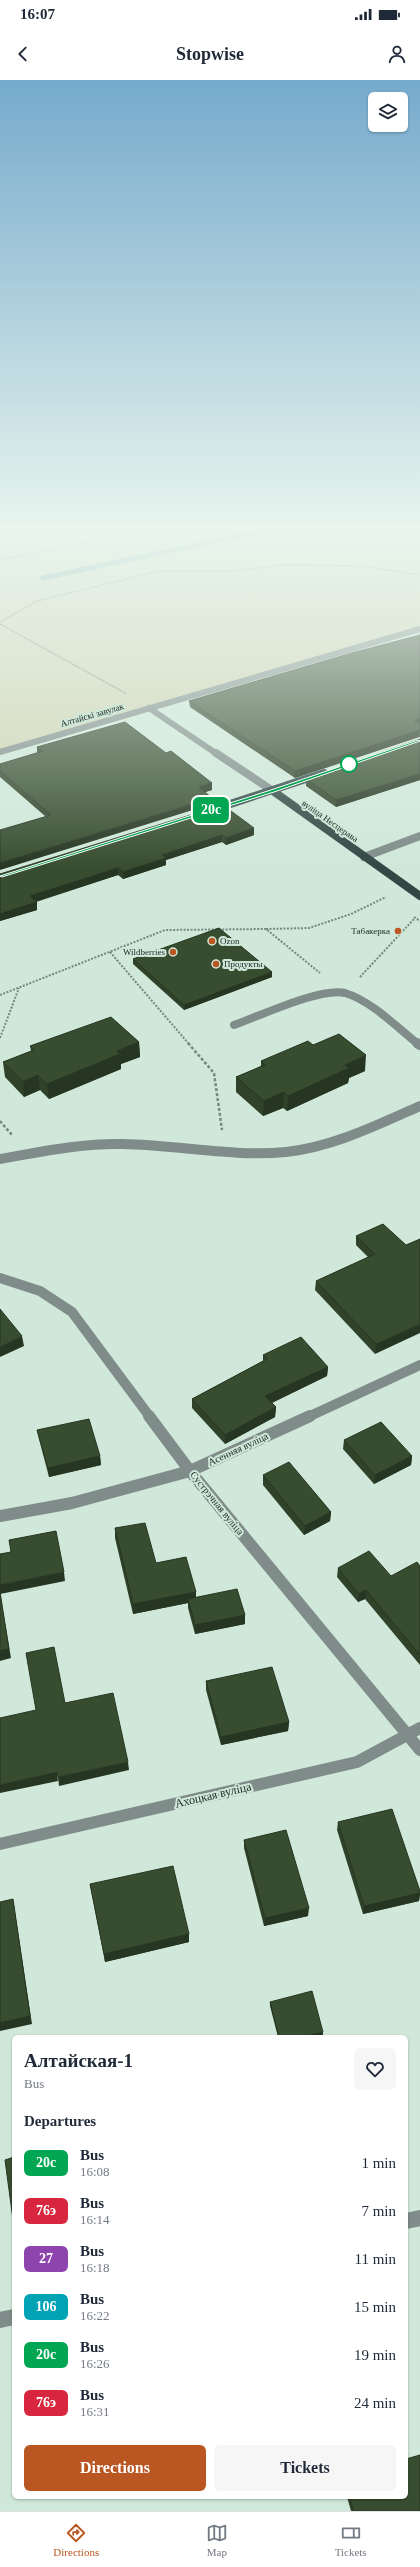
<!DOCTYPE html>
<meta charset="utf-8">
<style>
:root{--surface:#fff;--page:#f6f6f7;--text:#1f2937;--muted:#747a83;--line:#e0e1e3;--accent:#ba5621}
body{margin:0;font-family:Georgia,serif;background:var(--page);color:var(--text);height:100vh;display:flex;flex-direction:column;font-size:15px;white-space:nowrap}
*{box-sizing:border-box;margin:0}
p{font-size:13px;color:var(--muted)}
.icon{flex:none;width:22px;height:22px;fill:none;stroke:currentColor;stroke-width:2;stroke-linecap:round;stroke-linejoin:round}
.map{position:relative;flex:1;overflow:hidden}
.drawer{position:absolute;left:12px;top:1955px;width:396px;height:464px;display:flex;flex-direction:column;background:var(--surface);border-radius:6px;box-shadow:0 1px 3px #0004}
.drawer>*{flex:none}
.badge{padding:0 8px;border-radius:6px;font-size:14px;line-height:26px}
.tools{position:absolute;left:368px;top:12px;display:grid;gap:8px}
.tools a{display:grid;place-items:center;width:40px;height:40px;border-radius:6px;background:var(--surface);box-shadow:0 1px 3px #0004;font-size:20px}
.map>.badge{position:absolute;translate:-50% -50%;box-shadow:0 0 0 2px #fff}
h2{padding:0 12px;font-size:15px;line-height:36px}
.round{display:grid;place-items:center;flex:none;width:42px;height:42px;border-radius:6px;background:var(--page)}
.head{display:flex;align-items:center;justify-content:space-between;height:68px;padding:0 12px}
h1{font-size:19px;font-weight:700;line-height:30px}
.primary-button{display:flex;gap:8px;margin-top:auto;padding:8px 12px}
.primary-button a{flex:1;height:46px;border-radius:6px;background:var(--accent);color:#fff;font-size:16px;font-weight:700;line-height:46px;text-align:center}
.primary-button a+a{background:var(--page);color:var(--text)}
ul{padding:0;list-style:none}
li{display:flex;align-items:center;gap:12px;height:48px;padding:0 12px}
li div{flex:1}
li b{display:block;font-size:15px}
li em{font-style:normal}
li .badge{min-width:44px;font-weight:700;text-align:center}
.status{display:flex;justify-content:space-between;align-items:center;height:28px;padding:0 20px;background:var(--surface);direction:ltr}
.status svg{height:11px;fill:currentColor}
header{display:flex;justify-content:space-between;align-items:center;height:52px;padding:0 12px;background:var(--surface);font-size:18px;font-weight:700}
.dock{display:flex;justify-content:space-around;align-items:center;height:56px;border-top:1px solid var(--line);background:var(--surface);font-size:11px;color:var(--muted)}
.dock a{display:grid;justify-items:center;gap:2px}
.dock .current{color:var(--accent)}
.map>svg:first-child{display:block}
</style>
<div class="status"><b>16:07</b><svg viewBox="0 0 49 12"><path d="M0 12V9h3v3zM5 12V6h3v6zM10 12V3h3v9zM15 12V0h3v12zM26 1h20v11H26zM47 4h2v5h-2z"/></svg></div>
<header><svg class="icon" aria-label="back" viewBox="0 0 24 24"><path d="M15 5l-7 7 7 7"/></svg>Stopwise<svg class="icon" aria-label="person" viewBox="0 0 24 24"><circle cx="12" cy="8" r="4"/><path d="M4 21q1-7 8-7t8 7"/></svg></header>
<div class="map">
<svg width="420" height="2431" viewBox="0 0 420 2431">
<rect width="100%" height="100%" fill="#cfe8d9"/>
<path fill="#cfd4b2" d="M0,447h420v104l-420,122z"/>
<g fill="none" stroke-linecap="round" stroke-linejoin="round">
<path stroke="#6a9ba2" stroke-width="5" d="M43,498l238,-51"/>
<path stroke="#76887e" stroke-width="1.5" stroke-dasharray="1.5 1" stroke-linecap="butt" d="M0,480l163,-33
M0,542l37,-21 122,-30h72l54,-6 76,1 59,9
M0,544l127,70"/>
<path stroke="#76887e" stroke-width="2" stroke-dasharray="2 1.5" stroke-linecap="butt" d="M414,837l6,4
M266,849l43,-1 42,-14 35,-17
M110,872l79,92
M360,897l55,-59
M0,915l165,-65 101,-1 54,44
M0,958l19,-50"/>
<path stroke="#76887e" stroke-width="2.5" stroke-dasharray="3 2" stroke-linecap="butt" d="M188,963l26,30 8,57
M0,1041l12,14"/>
<path stroke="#808c8a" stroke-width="6" d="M149,628l68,46
M0,672l420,-123"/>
<path stroke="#808c8a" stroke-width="8" d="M216,673l57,38
M364,777l56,-21
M234,945c26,-9 87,-38 111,-32 25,7 53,35 73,51"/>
<path stroke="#808c8a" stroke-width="10" d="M417,963l3,2
M0,1079c40,-7 82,-16 123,-15 54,1 109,13 163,8 47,-5 91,-27 134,-46
M0,1198l40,13 32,21 78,105
M308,1337l112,-52"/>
<path stroke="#808c8a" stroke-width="12" d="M149,1336l41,55 230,279
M0,1436l72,-13 118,-32 120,-55
M0,1764l357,-82 63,-34"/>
<path stroke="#808c8a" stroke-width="16" d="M406,2141l14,-3
M0,2240l14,-3"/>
<path stroke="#314844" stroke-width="8" d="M273,711l147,105
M212,730l112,-37"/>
</g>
<path fill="#304229" d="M420,555v102h-1l-124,41 -105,-71 -1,-6z
M420,659v41l-84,27 -30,-21v-7z
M37,667l129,6 46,30v7l-7,2 7,6v6l-167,12 -45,-39v-13l37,-11z
M254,748v7l-28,10 -4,-3 -56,18v5l-43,14 -5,-4 -82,27h1v8l-37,11v-47z
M133,879l139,18 -88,33 -51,-46z
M139,962l1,15 -19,7v5l-72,30 -9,-9 -16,7 -19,-20 -2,-15 28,-11 -1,-5z
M313,965l52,26 -16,7 -1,5 -61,28 -4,-3 -20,8 -27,-24v-15l25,-11v-5z
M356,1156l50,9 -31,109 -60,-64 1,-9 52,-24 -12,-12z
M263,1275l65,12 -1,9 -55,27 4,4 -1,10 -50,27 -33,-36v-9l71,-38z
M37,1350l63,26 1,9 -52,12 -10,-38z
M344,1360l68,16 -1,9 -37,19 -31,-35z
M263,1395l68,37 -1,9 -26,14 -41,-50z
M115,1448l41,35 40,29v5l49,18v9l-50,10 -7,-26v-5l-55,11 -18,-76z
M420,1486v99l-55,-66 -7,3 -21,-25 1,-9 53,8z
M206,1601l83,41 -1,9 -67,14 -15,-55z
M338,1742l82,69v4l-1,6 -56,13 -26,-84z
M244,1760l64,76 -44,10 -20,-78z
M90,1804l99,50v8l-84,20z
M270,1922l53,30v4l-5,1h-40l-8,-31z
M347,2417h59l14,14h-69z"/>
<path fill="#273622" d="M420,638v6l-6,-4z
M419,650v7l-124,41v-7z
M420,694v6l-84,27v-7z
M212,703v7l-13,4v-7z
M212,718v6l-212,66v-7z
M254,748v7l-28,10v-7z
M222,755v7l-56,18v5l-43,14v-7l39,-17z
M118,788v7l-87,28 -1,-7z
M37,822v8l-37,11v-7z
M272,892v5l-88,33v-5z
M139,962l1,15 -19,7v5l-72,30 -2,-15 70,-33z
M366,975l-1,16 -16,7 -1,5 -61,28 1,-15 57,-31z
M38,995l2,15 -16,7 -1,-15z
M284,1012l-1,16 -20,8 1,-15z
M420,1244v9l-45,21 1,-10z
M22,1256l2,10 -24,11v-10z
M328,1287l-1,9 -62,30v-10z
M276,1327l-1,10 -50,27v-9z
M100,1376l1,9 -52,12 -1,-9z
M412,1376l-1,9 -37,19 1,-9z
M331,1432l-1,9 -26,14 1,-9z
M64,1492l1,9 -65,13 11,64 -11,3v-76z
M366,1510l-1,9 -7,3 1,-8z
M196,1512v9l-8,-2v4l-55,11v-10z
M245,1535v9l-50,10v-9z
M289,1642l-1,9 -67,14v-8z
M128,1682l1,8 -70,16 -1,-9z
M57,1692l1,9 -58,12v-8z
M420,1813l-1,8 -56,13 1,-8z
M13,1819l19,125 -32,7v-8z
M309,1828l-1,8 -44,10 1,-8z
M189,1854v8l-84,20 -1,-8z
M323,1952v4l-5,1h-15z"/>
<path fill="#384d30" stroke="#273622" d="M420,555v83l-6,2 6,4v6l-125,41 -106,-70 163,-48z
M125,642l41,31 5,-2 41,32 -13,4 13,11 -212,65v-33l51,-15 -51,-44v-7l43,-13 -6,-4z
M420,659v35l-84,26 -30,-21z
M223,725l31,23 -28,10 -4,-3 -60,20 4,3 -43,14 -5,-4 -88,28 7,6 -37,12v-40z
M219,848l53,44 -88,33 -51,-46z
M111,937l28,25 -22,9 3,3 -73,30 -9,-9 -15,7 -20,-20 31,-12 -4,-4z
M339,954l27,21 -21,10 4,3 -61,28 -4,-4 -20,9 -28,-24 29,-12 -4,-4 47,-20 5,4z
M383,1144l23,21 14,-6v85l-44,20 -60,-63 59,-27 -19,-18z
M0,1229l22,27 -22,11z
M301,1257l27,30 -63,29 11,11 -51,28 -33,-36 75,-40 -4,-4z
M89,1339l11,37 -52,12 -11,-38z
M381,1342l31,34 -37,19 -31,-35z
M289,1382l42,50 -26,14 -42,-51z
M145,1443l11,40 30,-6 10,35 -63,12 -18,-76z
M56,1451l8,41 -64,13v-31l11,-2 -2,-12z
M369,1471l22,25 26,-14 3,4v89l-54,-65 -7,4 -21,-26z
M237,1509l8,26 -50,10 -7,-26z
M0,1512l9,57 -9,2z
M54,1567l11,56 48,-10 15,69 -70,15 -1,-5 -57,13v-67l36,-8 -10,-57z
M272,1587l17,55 -68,15 -15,-56z
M392,1729l28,82v2l-56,13 -26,-84z
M286,1750l23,78 -44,10 -21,-78z
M173,1786l16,68 -85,20 -14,-70z
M13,1819l17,117 -30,7v-121z
M312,1911l11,41 -20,5h-24l-9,-35z
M14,2077v70l-9,-67z
M420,2375v56h-67l-3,-14h56v-38z"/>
<linearGradient id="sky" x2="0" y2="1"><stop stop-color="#75aacc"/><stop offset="0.57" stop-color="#e9f5ee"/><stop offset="1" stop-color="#e9f5ee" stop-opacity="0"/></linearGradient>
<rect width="420" height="788" fill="url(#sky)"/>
<path fill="#00a651" stroke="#fff" d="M418,660l2,1 -146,51 -272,85 -2,-1 271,-86z"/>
<circle fill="#fff" stroke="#00a651" stroke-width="2" cx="349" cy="684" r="8"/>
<g fill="#ba5621" stroke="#cfe8d9" stroke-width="1.5">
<circle cx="398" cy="851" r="4"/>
<circle cx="212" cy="861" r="4"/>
<circle cx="173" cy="872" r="4"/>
<circle cx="216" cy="884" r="4"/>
</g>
<g text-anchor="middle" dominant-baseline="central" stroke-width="4" stroke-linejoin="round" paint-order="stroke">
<g font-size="9" fill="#1e2823" stroke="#cfe8d9">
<text transform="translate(92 635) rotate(-16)">Алтайскі завулак</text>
<text transform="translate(330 741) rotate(35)">вуліца Несцерава</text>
</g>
<g font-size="9" fill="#1e2823" stroke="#cfe8d9" text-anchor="end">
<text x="390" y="851">Табакерка</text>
<text x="220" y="861" text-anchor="start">Ozon</text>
<text x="165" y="872">Wildberries</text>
<text x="224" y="884" text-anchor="start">Продукты</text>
</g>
<g font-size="10" fill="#1e2823" stroke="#cfe8d9">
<text transform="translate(238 1369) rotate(-25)">Асенняя вуліца</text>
<text transform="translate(217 1423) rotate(51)">Сустрэчная вуліца</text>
</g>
<g font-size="12" fill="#1e2823" stroke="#cfe8d9">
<text transform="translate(213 1715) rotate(-13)">Ахоцкая вуліца</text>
</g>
</g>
</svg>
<div class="tools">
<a><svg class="icon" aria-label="layers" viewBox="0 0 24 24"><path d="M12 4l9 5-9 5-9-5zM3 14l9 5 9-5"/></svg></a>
</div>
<b class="badge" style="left:211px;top:730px;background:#00a651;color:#fff">20с</b>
<section class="drawer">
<div class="head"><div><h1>Алтайская-1</h1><p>Bus</p></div><a class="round"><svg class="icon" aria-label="heart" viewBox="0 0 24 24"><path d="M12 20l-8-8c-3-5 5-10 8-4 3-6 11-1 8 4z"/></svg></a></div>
<h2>Departures</h2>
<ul>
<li><span class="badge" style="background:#00a651;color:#fff">20с</span><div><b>Bus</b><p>16:08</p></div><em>1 min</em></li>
<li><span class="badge" style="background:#d7263d;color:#fff">76э</span><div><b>Bus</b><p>16:14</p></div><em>7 min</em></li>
<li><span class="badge" style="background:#8e44ad;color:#fff">27</span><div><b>Bus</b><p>16:18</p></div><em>11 min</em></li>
<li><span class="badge" style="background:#00a3b4;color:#fff">106</span><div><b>Bus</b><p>16:22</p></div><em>15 min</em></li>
<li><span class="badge" style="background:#00a651;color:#fff">20с</span><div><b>Bus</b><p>16:26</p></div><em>19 min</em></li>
<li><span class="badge" style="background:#d7263d;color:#fff">76э</span><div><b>Bus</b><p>16:31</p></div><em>24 min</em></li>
</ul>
<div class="primary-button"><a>Directions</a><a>Tickets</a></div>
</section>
</div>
<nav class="dock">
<a class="current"><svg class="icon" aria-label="directions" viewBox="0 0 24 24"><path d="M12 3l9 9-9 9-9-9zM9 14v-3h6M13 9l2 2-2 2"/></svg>Directions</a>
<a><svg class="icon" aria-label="map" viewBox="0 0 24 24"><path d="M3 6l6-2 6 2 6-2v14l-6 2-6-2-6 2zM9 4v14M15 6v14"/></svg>Map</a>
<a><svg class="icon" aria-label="tickets" viewBox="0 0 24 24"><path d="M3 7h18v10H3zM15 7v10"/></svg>Tickets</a>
</nav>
